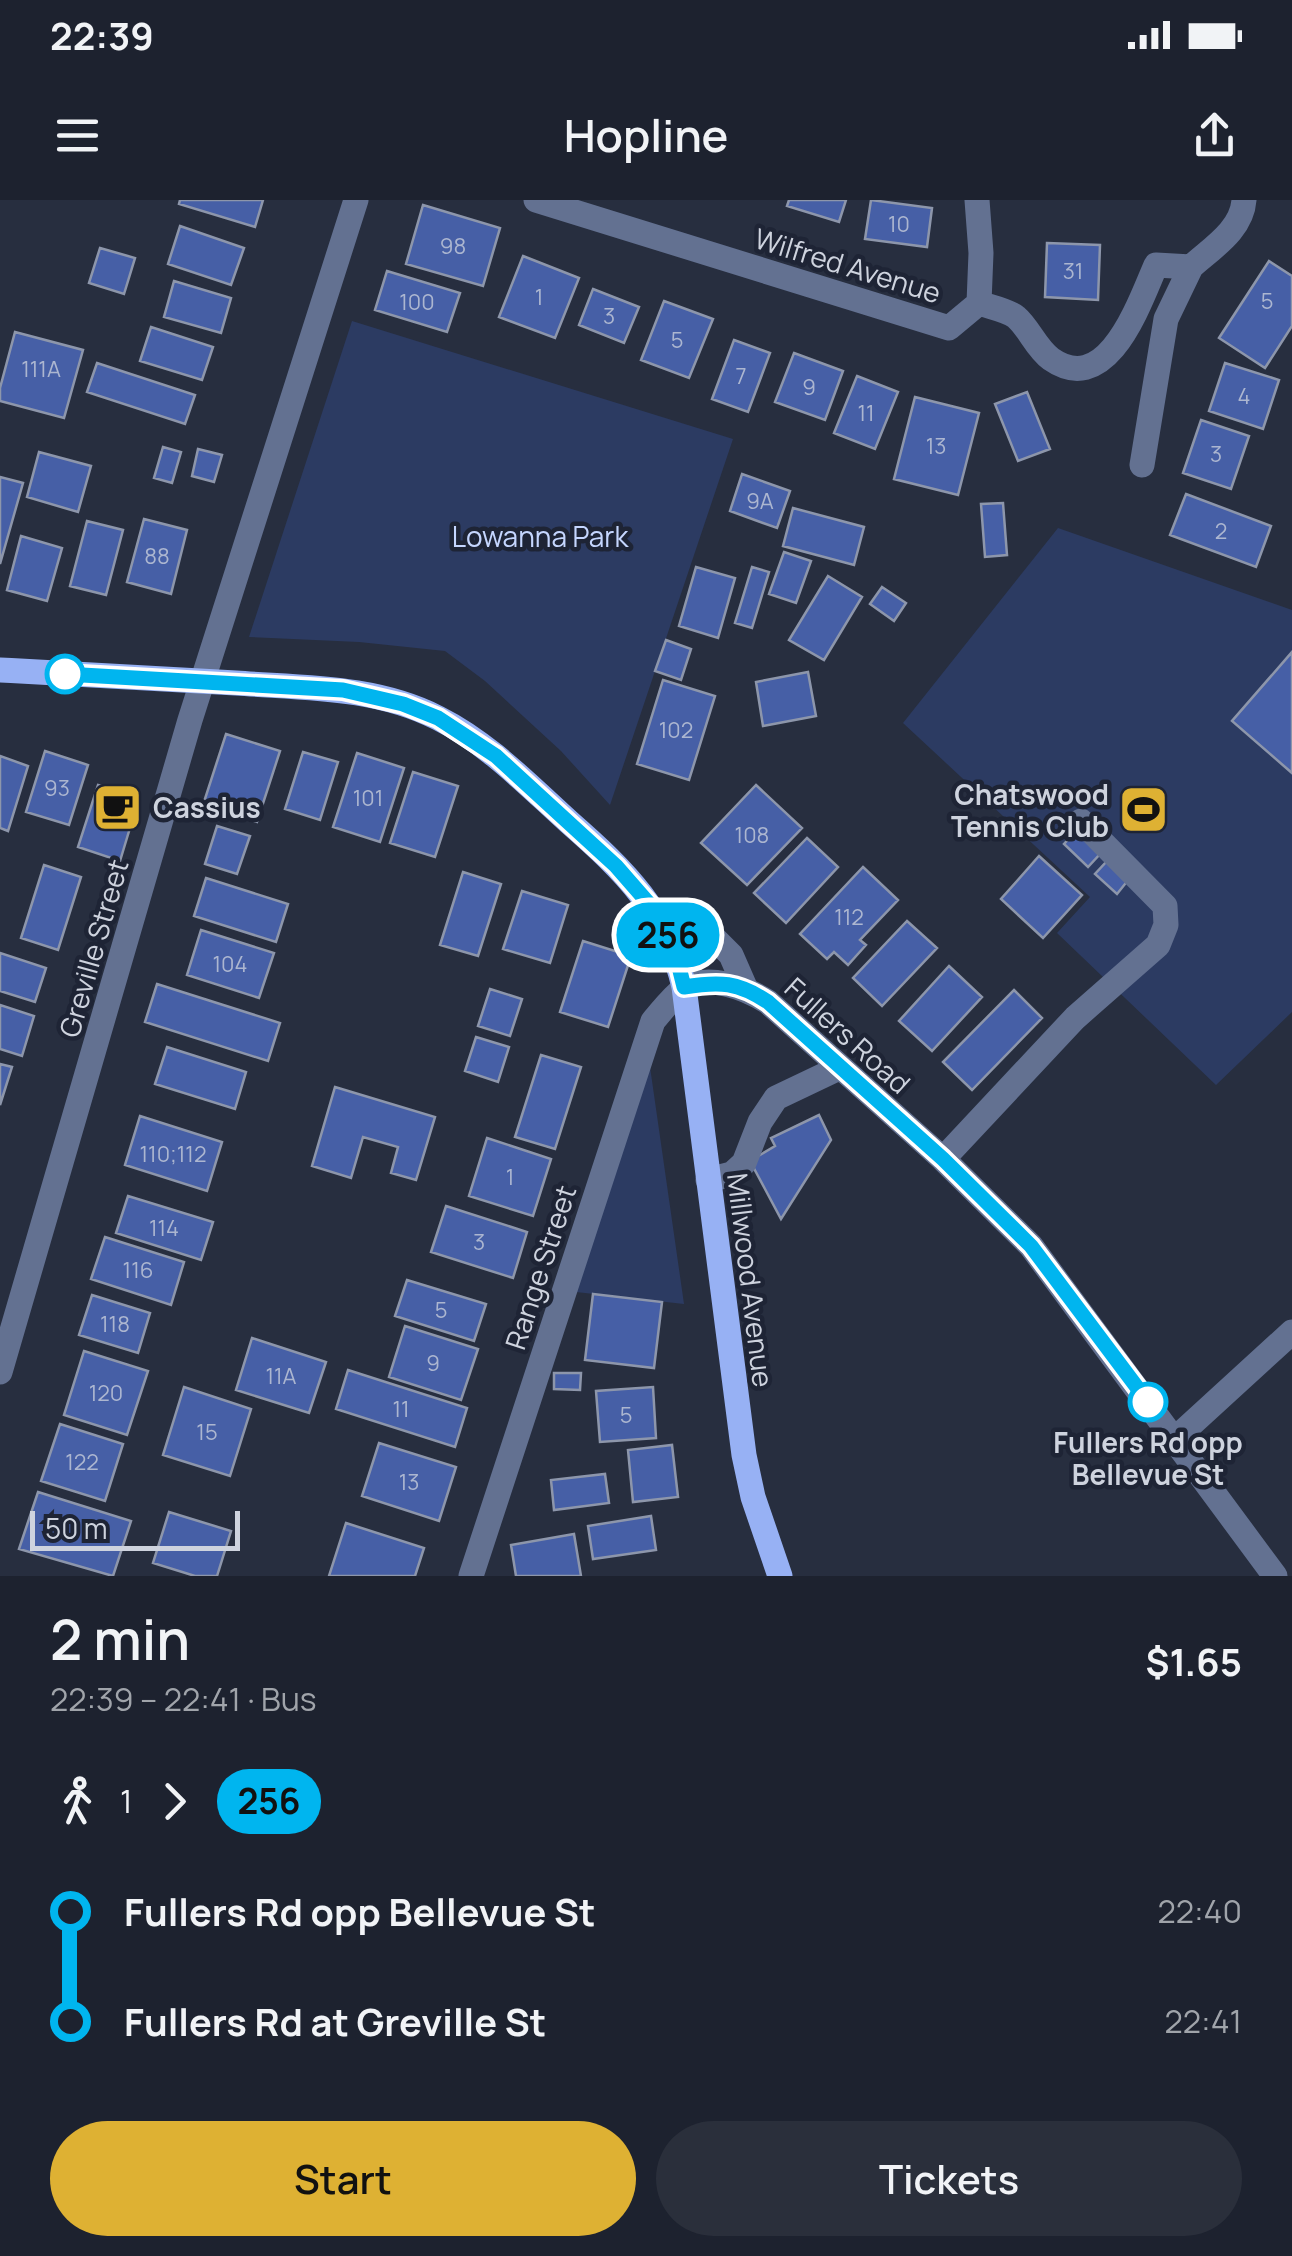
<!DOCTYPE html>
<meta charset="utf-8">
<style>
:root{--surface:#1d222f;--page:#2a2f3b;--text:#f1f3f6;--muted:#a0a4aa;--accent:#deb133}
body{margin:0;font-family:Manrope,sans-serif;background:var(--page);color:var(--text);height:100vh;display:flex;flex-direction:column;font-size:38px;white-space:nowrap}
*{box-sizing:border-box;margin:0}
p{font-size:32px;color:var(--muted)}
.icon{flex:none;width:55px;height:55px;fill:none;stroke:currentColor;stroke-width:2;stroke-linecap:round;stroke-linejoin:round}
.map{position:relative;height:1376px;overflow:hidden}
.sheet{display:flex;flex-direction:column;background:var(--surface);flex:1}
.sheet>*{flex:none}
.badge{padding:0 20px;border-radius:32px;font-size:35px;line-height:65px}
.scale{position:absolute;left:30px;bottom:25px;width:210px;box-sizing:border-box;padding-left:10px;border:5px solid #ced3de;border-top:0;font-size:28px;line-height:35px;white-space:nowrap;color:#ced3de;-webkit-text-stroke:8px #1e2435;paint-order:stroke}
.map>.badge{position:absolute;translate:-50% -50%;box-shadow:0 0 0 5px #fff}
.legs{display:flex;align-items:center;gap:15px;height:110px;padding:0 50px;font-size:32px}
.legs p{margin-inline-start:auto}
.headline{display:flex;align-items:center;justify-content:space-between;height:170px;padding:0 50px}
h1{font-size:55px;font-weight:600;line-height:75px}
.action{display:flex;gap:20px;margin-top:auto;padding:20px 50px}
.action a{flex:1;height:115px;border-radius:60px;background:var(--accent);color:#111;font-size:40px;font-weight:600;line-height:115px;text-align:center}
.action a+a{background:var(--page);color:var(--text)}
ul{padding:0 50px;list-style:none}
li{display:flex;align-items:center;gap:35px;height:110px;font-size:38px}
li i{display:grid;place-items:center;width:15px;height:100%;margin:0 12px;background:currentColor}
li i::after{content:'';width:25px;height:25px;margin:-12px;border:8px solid;border-radius:50%;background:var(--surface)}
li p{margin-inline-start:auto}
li:first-child i{background:linear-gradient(#0000 50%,currentColor 0)}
li:last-child i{background:linear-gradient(currentColor 50%,#0000 0)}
.status{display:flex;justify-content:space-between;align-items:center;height:70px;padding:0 50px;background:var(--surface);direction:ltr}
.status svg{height:28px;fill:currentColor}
header{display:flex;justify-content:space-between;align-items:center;height:130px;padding:0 50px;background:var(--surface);font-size:45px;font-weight:600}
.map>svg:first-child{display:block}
</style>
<div class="status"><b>22:39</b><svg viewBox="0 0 49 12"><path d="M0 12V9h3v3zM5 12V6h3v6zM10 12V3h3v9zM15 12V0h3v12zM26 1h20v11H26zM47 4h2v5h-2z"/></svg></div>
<header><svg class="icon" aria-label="menu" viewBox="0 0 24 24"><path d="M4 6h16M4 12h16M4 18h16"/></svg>Hopline<svg class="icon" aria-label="share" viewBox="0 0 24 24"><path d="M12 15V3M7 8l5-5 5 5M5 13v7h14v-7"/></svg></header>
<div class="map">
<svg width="1292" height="1376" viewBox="0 0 1292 1376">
<rect width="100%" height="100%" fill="#272e3f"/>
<path fill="#2c3b62" d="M352,121l381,118 -123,366 -49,-54 -76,-70 -40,-30 -86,-9 -110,-5z
M1058,328l234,82v402l-76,73 -159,-152 33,-36 -187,-174z
M649,860l35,244 -108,-12z"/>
<path fill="#465fa6" stroke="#8d96ab" stroke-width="2.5" d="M180,0h83l-8,27 -76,-23z
M789,0h57l-7,22 -52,-16z
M871,0l61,8 -5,39 -62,-8z
M423,5l77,23 -17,58 -77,-22z
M180,26l64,22 -13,37 -63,-21z
M1047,43l53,2 -2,55 -53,-3z
M100,48l35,10 -11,36 -35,-11z
M523,56l56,22 -24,60 -56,-21z
M1269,61l23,15v50l-27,42 -46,-30z
M387,71l73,22 -13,39 -72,-22z
M174,81l57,17 -10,35 -57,-16z
M593,89l46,18 -15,36 -45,-18z
M664,101l49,18 -24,59 -48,-18z
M151,127l62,20 -11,33 -62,-19z
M15,132l68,18 -19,68 -64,-17v-13z
M734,140l36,13 -22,59 -36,-13z
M794,153l49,18 -18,49 -50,-18z
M97,163l98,32 -10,29 -98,-32z
M1225,163l54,17 -16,49 -54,-18z
M857,176l41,16 -23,57 -41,-16z
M1027,192l23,57 -32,12 -23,-57z
M915,197l64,16 -21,82 -64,-16z
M1201,220l48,16 -18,53 -48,-16z
M163,247l18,5 -9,31 -18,-5z
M198,249l24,6 -8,27 -22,-6z
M39,252l52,14 -13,46 -51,-15z
M742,274l48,17 -13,37 -47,-17z
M0,277l23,6 -23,81z
M1186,294l85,32 -15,41 -86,-32z
M1003,303l4,52 -22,2 -4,-53z
M793,308l71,19 -10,38 -71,-19z
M144,319l43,11 -16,64 -44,-12z
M87,321l36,9 -17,65 -36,-9z
M21,336l41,12 -15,53 -40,-11z
M784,352l27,9 -15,42 -27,-9z
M696,367l39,11 -17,60 -39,-12z
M752,367l17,5 -17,56 -17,-5z
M828,376l34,21 -38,63 -35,-20z
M882,387l24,16 -12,18 -24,-17z
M666,440l25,9 -10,31 -26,-9z
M1292,452v121l-60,-52z
M808,472l8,44 -53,10 -7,-44z
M663,480l52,16 -26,84 -52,-16z
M226,534l54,17 -23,71 -54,-17z
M45,551l43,14 -19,60 -43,-13z
M303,552l35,10 -18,58 -35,-11z
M357,553l47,15 -24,74 -47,-15z
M0,556l28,10 -20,65 -8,-3z
M413,572l45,14 -23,71 -45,-14z
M98,585l41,13 -19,63 -42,-14z
M756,585l46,43 -55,57 -46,-42z
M217,626l33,10 -13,38 -32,-10z
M1076,631l24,23 -12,13 -24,-23z
M807,638l31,29 -52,56 -32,-30z
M1039,656l43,39 -39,43 -42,-39z
M1108,660l21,19 -12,15 -22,-20z
M44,665l37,12 -23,73 -37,-12z
M863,667l35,33 -38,40 6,5 -18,20 -14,-13 -7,7 -27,-25z
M463,672l38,12 -23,72 -38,-11z
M206,678l82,26 -12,38 -82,-26z
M522,691l46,14 -18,58 -47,-14z
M907,721l30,27 -55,58 -29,-28z
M201,730l73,23 -15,45 -72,-23z
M583,741l48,15 -23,71 -48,-15z
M0,753l46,15 -11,34 -35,-11z
M949,766l33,31 -50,54 -33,-30z
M157,784l123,39 -12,38 -123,-39z
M490,789l32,10 -12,37 -32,-10z
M1014,790l28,28 -70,72 -29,-28z
M0,805l34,11 -12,40 -22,-7z
M476,837l33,10 -11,35 -33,-11z
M167,847l79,25 -11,37 -80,-25z
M541,855l40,12 -26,82 -40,-12z
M0,864l12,3 -12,38z
M335,887l100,30 -19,63 -25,-7 7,-26 -35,-10 -12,41 -39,-12z
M819,915l12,25 -50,79 -31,-58 25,-15 -4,-8z
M140,916l82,26 -15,49 -82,-26z
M487,938l64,21 -18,57 -64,-20z
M128,996l85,26 -12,38 -85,-27z
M446,1006l81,26 -14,46 -82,-26z
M105,1037l79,25 -13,43 -80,-26z
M407,1080l79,24 -12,37 -79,-25z
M593,1094l69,8 -8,66 -69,-8z
M92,1095l58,18 -12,40 -59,-18z
M405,1126l73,23 -17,51 -72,-23z
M252,1138l74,24 -17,51 -73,-23z
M84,1151l64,20 -21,64 -63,-20z
M348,1170l119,38 -12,39 -119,-38z
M554,1173h27l-1,17 -26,-1z
M184,1187l67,22 -21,67 -67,-21z
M653,1187l3,51 -56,4 -4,-51z
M60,1224l63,20 -18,57 -64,-20z
M379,1243l77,24 -17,54 -77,-25z
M672,1245l6,52 -45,5 -5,-52z
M605,1274l4,29 -55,7 -3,-30z
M38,1292l93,29 -18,55 -94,-27z
M169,1312l62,19 -14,45h-22l-42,-13z
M651,1316l5,34 -63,9 -5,-33z
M346,1323l78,25 -9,28h-86z
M574,1334l7,42h-65l-5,-31z"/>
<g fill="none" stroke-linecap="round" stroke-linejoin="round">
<path stroke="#637191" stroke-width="25" d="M536,0l413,128 30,-25 2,-50 -4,-53
M979,103c11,4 28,7 37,14 13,11 20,31 35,42 57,40 89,-58 105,-94l35,2c21,-19 51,-37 53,-67
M1142,265l24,-146 25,-52
M695,719l36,36 14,32
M943,959l132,-141 83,-73 8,-20 -1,-19 -84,-85
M708,980l24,-6 12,-11 16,-41 16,-24 63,-30
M0,1172l190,-652 166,-520
M1175,1239l117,-107
M471,1376l182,-555c9,-10 18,-23 29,-31 24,-18 64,-2 86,12l175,157 88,87 244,330"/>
<path stroke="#97b1f4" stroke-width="25" d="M0,470c79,4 158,9 236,13 68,5 140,3 202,35 50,25 90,67 131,104 57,50 98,90 115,165l60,468 9,42 27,79"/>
</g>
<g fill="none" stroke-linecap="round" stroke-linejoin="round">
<defs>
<path id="line-1" d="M65,474l278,16 60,14 35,14 58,38 120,110 41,47 17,34 10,40c36,-6 54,-5 84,15l175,157 88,87 117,156"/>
</defs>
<use href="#line-1" stroke="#fff" stroke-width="22"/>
<use href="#line-1" stroke="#00b5ef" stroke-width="15"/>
</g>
<defs>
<symbol id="cafe-square" viewBox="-11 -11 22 22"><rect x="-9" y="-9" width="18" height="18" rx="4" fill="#deb133" stroke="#1e2435"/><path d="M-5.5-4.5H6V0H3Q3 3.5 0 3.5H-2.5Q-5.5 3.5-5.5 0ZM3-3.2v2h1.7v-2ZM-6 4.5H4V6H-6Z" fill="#111"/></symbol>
<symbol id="stadium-square" viewBox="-11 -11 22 22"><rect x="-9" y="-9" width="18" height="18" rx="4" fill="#deb133" stroke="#1e2435"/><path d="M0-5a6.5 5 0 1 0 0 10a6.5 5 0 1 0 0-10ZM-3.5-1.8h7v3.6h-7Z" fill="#111"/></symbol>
</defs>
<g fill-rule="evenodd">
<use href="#cafe-square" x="90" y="580" width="55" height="55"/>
<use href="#stadium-square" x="1116" y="582" width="55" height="55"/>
</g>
<g fill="#fff" stroke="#00b5ef" stroke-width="5">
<circle cx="65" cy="474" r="18"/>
<circle cx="1148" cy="1202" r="18"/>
</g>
<g text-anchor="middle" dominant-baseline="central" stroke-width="9" stroke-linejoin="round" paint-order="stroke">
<g font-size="22" fill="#acb6d0">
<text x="899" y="24">10</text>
<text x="453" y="46">98</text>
<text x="1073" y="71">31</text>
<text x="539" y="97">1</text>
<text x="1267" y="101">5</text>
<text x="417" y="102">100</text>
<text x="609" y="116">3</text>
<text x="677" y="140">5</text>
<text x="41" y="169">111A</text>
<text x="741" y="176">7</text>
<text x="809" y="187">9</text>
<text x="1244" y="196">4</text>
<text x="866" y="213">11</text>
<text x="936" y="246">13</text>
<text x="1216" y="254">3</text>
<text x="760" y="301">9A</text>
<text x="1221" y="331">2</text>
<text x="157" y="356">88</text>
<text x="676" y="530">102</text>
<text x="57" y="588">93</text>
<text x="368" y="598">101</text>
<text x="752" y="635">108</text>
<text x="849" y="717">112</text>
<text x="230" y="764">104</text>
<text x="173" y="954">110;112</text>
<text x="510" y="977">1</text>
<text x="164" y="1028">114</text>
<text x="479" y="1042">3</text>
<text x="138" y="1070">116</text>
<text x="441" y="1110">5</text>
<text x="115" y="1124">118</text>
<text x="433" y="1163">9</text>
<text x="281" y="1176">11A</text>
<text x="106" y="1193">120</text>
<text x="401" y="1209">11</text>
<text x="626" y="1215">5</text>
<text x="207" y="1232">15</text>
<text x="82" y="1262">122</text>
<text x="409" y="1282">13</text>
</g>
<g font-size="28" fill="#ced3de" stroke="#1e2435">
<text transform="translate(848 65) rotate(17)">Wilfred Avenue</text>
<text transform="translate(93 748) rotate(-74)">Greville Street</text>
<text transform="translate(848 835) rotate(42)">Fullers Road</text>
<text transform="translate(540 1067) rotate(-72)">Range Street</text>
<text transform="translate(751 1080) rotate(83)">Millwood Avenue</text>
</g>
<g font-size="28" fill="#c5d6fe" stroke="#1e2435">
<text x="540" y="336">Lowanna Park</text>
</g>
<g font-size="28" font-weight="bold" fill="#ced3de" stroke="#1e2435" text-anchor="end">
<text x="1109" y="594">Chatswood<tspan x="1109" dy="32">Tennis Club</tspan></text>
<text x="153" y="607" text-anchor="start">Cassius</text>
</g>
<g font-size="28" font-weight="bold" fill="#ced3de" stroke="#1e2435">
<text x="1148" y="1242">Fullers Rd opp<tspan x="1148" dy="32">Bellevue St</tspan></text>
</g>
</g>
</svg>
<div class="scale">50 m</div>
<b class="badge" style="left:668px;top:735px;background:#00b5ef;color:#111">256</b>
</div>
<section class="sheet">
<div class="headline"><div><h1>2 min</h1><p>22:39 – 22:41 · Bus</p></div><b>$1.65</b></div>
<div class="legs"><svg class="icon" aria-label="walk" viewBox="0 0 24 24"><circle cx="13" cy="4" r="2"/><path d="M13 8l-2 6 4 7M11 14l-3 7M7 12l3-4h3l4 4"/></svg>1<svg class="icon" aria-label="forward" viewBox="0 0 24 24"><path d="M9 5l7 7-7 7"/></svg><b class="badge" style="background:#00b5ef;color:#111">256</b></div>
<ul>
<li><i style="color:#00b5ef"></i><b>Fullers Rd opp Bellevue St</b><p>22:40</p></li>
<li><i style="color:#00b5ef"></i><b>Fullers Rd at Greville St</b><p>22:41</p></li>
</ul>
<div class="action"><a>Start</a><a>Tickets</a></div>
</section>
